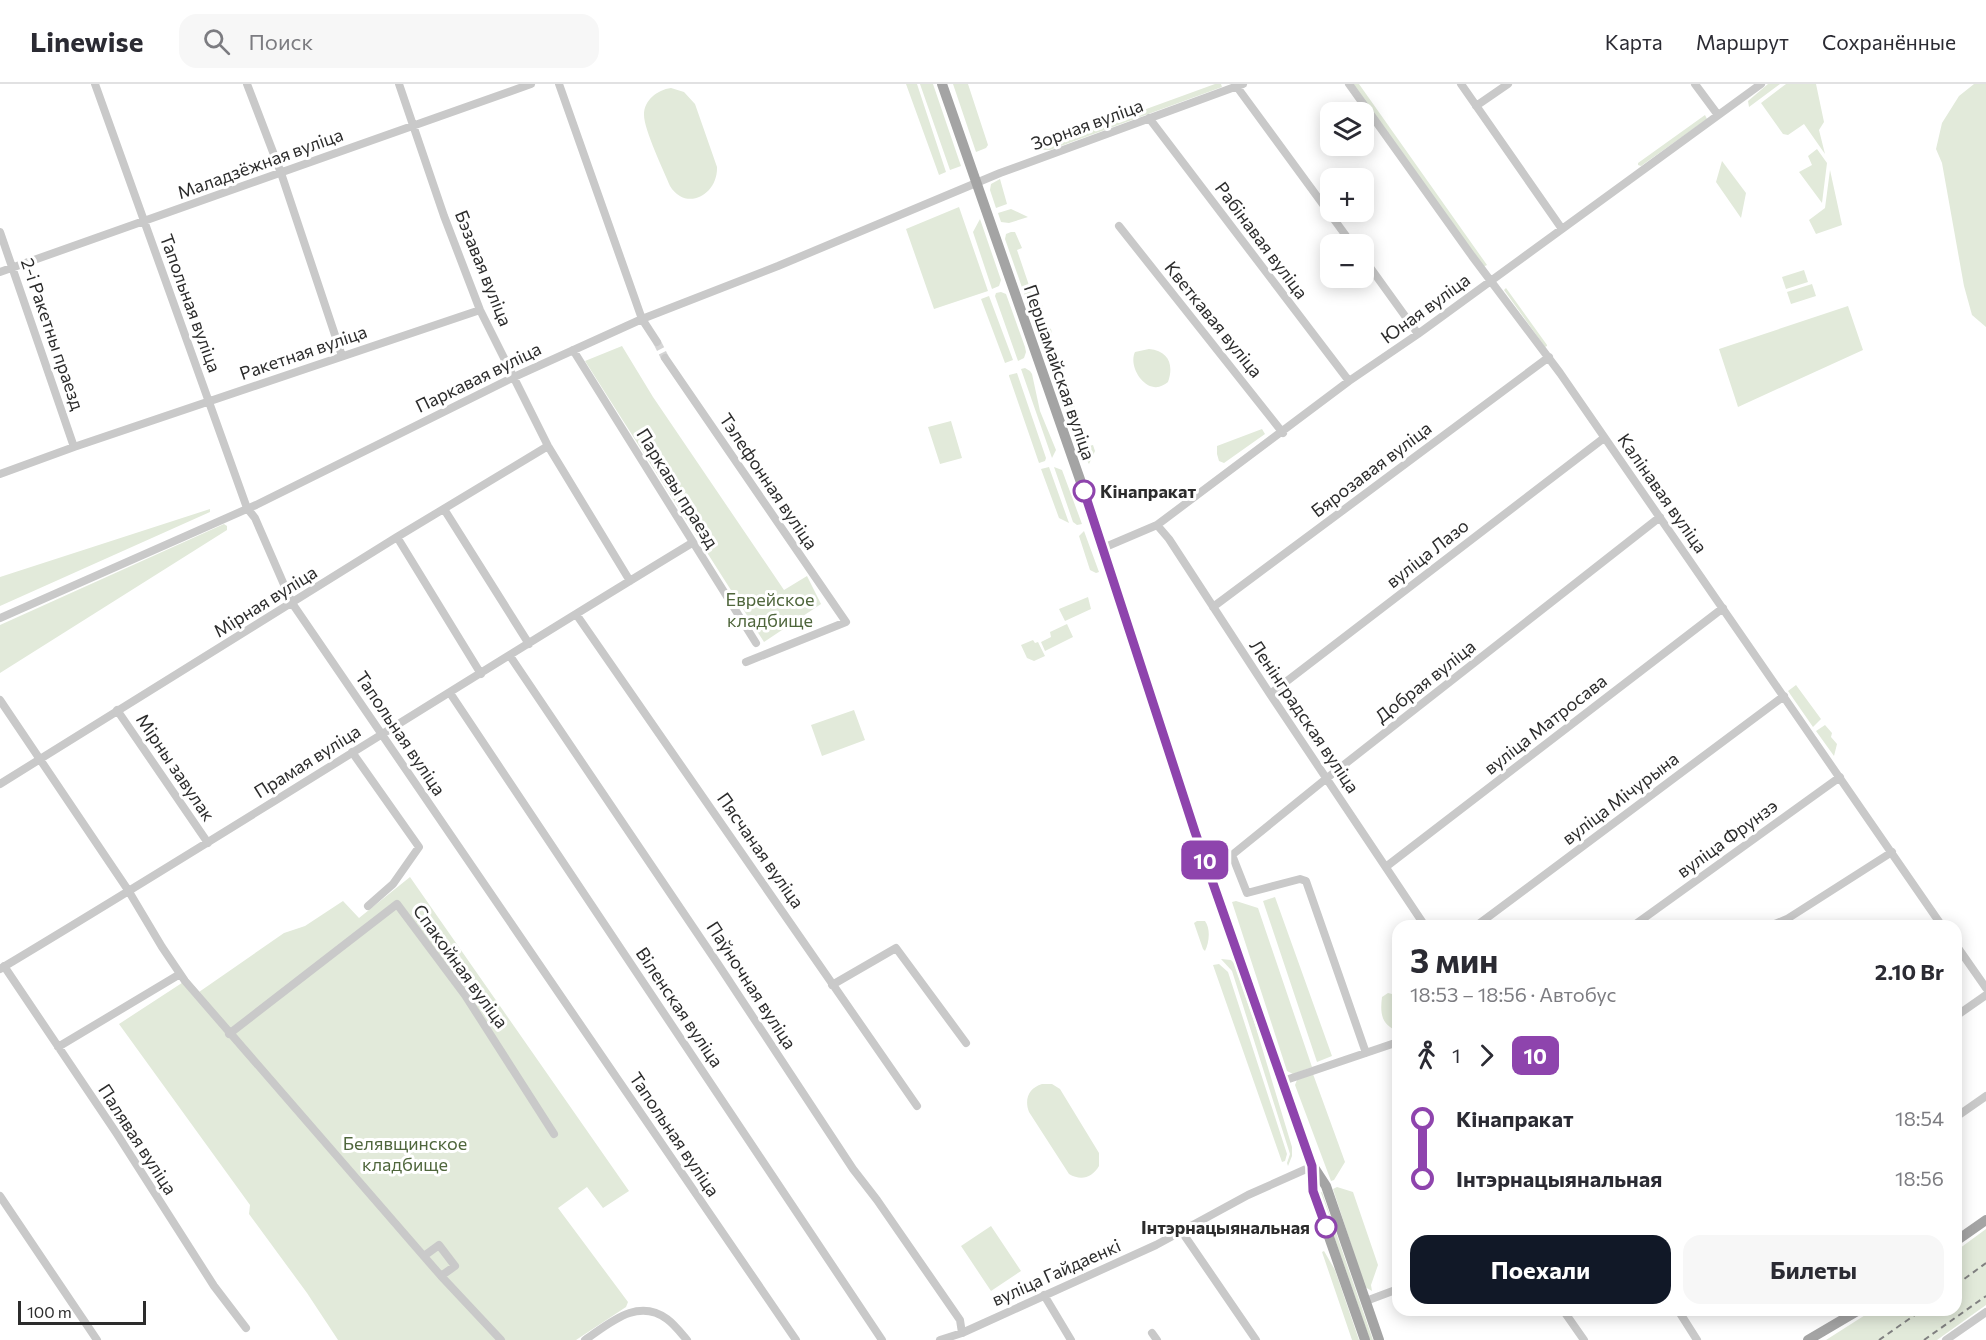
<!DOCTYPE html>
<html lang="ru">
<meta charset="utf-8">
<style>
:root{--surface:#fff;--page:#f7f7f7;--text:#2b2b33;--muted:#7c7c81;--line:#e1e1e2;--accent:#111827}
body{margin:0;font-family:Commissioner,sans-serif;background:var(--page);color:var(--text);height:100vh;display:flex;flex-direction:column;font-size:22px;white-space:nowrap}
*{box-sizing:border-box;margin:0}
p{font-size:20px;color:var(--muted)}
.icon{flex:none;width:33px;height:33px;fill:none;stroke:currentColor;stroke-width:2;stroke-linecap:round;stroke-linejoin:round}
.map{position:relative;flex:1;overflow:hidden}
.sheet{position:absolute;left:1392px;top:836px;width:570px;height:396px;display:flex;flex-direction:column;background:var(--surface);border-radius:18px;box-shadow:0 3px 15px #0003}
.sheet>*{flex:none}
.badge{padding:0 12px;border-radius:9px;font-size:21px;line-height:39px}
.buttons{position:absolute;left:1320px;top:18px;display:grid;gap:12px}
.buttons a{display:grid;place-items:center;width:54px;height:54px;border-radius:12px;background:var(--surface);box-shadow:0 3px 15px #0003;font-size:30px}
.scale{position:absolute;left:18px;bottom:15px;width:128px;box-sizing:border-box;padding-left:6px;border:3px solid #2c2c2c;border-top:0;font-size:16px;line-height:21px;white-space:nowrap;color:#2c2c2c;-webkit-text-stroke:4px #fff;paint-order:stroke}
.map>.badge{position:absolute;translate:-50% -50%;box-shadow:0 0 0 3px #fff}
.legs{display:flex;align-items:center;gap:9px;height:66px;padding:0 18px;font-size:20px}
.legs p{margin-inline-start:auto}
.summary{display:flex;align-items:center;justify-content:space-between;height:102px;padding:0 18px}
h1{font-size:33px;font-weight:700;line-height:45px}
.button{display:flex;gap:12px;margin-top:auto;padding:12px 18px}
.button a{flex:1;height:69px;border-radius:18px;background:var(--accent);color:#fff;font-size:24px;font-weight:700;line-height:69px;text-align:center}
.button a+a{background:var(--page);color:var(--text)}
ul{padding:0 18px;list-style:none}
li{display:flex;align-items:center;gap:21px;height:60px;font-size:22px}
li i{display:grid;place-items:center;width:9px;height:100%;margin:0 8px;background:currentColor}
li i::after{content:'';width:15px;height:15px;margin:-8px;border:4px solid;border-radius:50%;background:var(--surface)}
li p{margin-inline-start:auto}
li:first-child i{background:linear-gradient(#0000 50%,currentColor 0)}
li:last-child i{background:linear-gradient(currentColor 50%,#0000 0)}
header{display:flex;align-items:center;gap:36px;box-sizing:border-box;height:84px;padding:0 30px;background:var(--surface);border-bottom:2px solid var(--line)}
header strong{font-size:28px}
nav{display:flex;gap:33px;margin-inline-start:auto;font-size:21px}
.search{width:420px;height:54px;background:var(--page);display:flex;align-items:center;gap:15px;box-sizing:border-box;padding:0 21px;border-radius:18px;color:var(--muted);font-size:22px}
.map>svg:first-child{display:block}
</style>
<header>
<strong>Linewise</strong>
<div class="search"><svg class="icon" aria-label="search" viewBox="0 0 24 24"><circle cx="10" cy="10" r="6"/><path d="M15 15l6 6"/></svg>Поиск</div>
<nav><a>Карта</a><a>Маршрут</a><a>Сохранённые</a></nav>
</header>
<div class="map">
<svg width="1986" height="1256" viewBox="0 0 1986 1256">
<rect width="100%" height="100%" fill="#fff"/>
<path fill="#e2eada" d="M906,0h11l29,88 -7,3z
M920,0h13l28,82 -11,4z
M953,0h15l20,61 -2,3 -10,4z
M1215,0h6l1,3 -172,63h-7l-4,-2z
M1353,0h6l128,181 -4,2z
M1768,0h12l-31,23 -1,-6z
M1786,0h30l8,38 -5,8 6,24 -21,-30 -16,11 -5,-1 -22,-31z
M1974,0h12v243l-14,-12 -8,-29 -22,-123 -6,-14 6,-26 17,-27z
M671,4l13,4 11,12 22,63c1,28 -31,45 -47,19 -6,-15 -26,-56 -26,-71 0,-15 13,-25 27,-27z
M1705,31l2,4 -66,47 -3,-1v-2z
M1817,65l10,14 -5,40 -23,-31 13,-7 -4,-9z
M1722,77l24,32 -5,25 -25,-36z
M1830,86l12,55 -26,9 -7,-14 16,-12z
M1000,95l7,25 -11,4 -6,-18 1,-6z
M959,123l29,84 -54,18 -28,-80z
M1011,125l17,8 -19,6 -8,-1 -3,-9z
M980,135l21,61 -2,6 -7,3 -19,-57z
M1011,148h4l7,16 -5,2 19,56 6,-1 2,7 -4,4h-8l-27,-77 1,-5z
M1804,186l4,12 -22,7 -4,-12z
M1812,200l4,12 -25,8 -4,-12z
M1506,204l41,57v1l-2,1 -41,-57z
M1001,208l5,2 19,53 1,5 -2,6 -6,3 -23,-65 1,-3z
M989,212l24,64 -8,3 -24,-64z
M1848,222l15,44 -125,57 -19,-58z
M1041,243h6l4,2 1,4 -4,2 41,111 4,-1 2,6 -6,13 -7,-11 -44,-118v-5z
M622,262l31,51 131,193 23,-14 14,28 -57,38 -179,-281z
M1149,265c20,2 25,16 19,33 -4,3 -9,6 -14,5 -14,-2 -25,-23 -19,-35z
M1025,284l5,3 2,3 8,37 16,39 -4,8 -31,-89z
M1017,289l29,85 -1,3 -6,2 -30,-87v-1z
M951,337l11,37 -22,6 -12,-37z
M1262,345l3,5 -41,29 -5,-2 -2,-7v-8z
M1049,383l20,56 -10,-5 -18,-49z
M1054,383l8,3 20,54 -5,1 -4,-3z
M210,425v3l-210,94v-29z
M224,440l3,2v4l-227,143v-48z
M1084,447l15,41 -3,1 -6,-3 -11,-34z
M1088,513l3,12 -26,12 -6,-12z
M1067,540l6,13 -28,14 -4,-9 10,-5 -1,-5z
M1033,556l2,3 3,-1 7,14 -11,5 -7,-3 -6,-13z
M1796,601l25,34 -8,8 -25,-36z
M854,626l11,30 -43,16 -11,-31z
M1825,641l7,8 -1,4 6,7 -3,12 -18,-25z
M410,793l219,314 -26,17 -16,-21 -29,21 70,94 -2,5 -50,33h-238l-31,-47 -58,-79 1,-9 -131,-181 69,-45 11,13 85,-59 21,-7 38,-25 16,17z
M1275,813l57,159 -15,6 -54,-161z
M1236,817l22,7 54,159 -19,7 -6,-3 -55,-169z
M1197,837h8c6,8 4,22 0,30l-2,-2 -9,-26z
M1221,875l10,1 3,3 19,55 39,129v9l-4,10 -1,-3 3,-9 -58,-183z
M1219,880l9,8 59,182 -2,7 -3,1 -69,-197z
M1388,909l8,2 2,4v32c-17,-6 -18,-18 -16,-34z
M1313,990l32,88 -11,18 -3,1 -36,-96 2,-5z
M1042,1000h10l8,5 39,64v13c-7,12 -18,15 -30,8l-40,-62c-5,-13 0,-24 13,-28z
M1337,1103l16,5 25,73 -7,20 1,6 -7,-4 -32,-98z
M1322,1108l51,148h-3l-51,-147z
M991,1142l30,45 -30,20 -30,-45z
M1986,1145v76l-49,35h-111l47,-30h83v-59z
M1324,1167l11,19 24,70h-7l-30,-88z"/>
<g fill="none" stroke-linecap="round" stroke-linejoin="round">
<path stroke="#d5d5d5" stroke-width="8" stroke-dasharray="8 4" stroke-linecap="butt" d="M657,258l8,16"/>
<path stroke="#c9c9c9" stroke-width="8" d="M95,0l152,424 8,10 37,85 504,737
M247,0l34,89 61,183
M399,0l45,132 36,94 68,136 82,135
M559,0l83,235 15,23
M1349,0l123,172 88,117 382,553
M1461,0l101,145
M1695,0l23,31
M1237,3l115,157
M1476,22l32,-22
M1149,34l200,263
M1119,142l164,207
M0,148l74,215
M1364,175l54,75
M0,188l531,-188
M573,266l183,293
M665,274l181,264 -100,40
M0,390l74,-27 406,-137
M444,425l85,135
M1157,441l12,14 101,155 155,232
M397,453l84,137
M1103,464l54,-23 192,-144 69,-47 343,-250
M1213,523l336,-250
M576,530l341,492
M0,534l256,-113 258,-128 128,-58 136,-53 222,-93 243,-89
M510,572l208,308 135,205 24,31 83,120 2,13
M450,609l432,647
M1270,610l334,-256
M0,616l128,190 34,57 23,34 256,295 60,64
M117,626l91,133
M352,668l67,95 -26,37 -25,22
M0,700l397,-247 151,-91
M1232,771l15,38 53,-14 6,2 60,172
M1387,782l336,-258
M1208,784l24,-13 90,-73 338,-265
M1476,842l308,-230
M1633,842l207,-149
M1770,842l17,-7 105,-67
M1956,861l30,43
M4,882l113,168 97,152 32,42
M0,885c232,-139 461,-286 692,-426
M832,901l64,-37 70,95
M1956,932l30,-21
M229,950l168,-130 68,91 89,139
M58,963l122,-73
M1283,997l115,-39
M1956,1033l30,-21
M0,1112l97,144
M1182,1148l74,108
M424,1172l15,-11 16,21 -14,10
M1044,1211l27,45
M1366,1217l32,-12
M1563,1226l21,30
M1678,1226l19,30
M1152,1249l5,7
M585,1256c24,-16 52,-43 82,-21 7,5 14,14 20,21
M940,1256l22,-7 194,-88 92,-50 65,-29
M1946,1256l40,-28"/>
<path stroke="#a4a4a4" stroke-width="10" d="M942,0l142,407 111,341 118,334 13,20 53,154
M1313,1082v25l52,149
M1956,1157l30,-21
M1808,1256l51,-30"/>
<path stroke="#818181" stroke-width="2" stroke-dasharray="6 4.5" stroke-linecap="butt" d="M1956,1201l30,-22
M1879,1256l43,-30
M1924,1256l62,-44"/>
</g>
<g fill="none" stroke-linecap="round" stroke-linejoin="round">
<defs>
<path id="line-1" d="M1084,407l111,341 117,334 1,25 13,36"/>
</defs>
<use href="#line-1" stroke="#fff" stroke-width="14"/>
<use href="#line-1" stroke="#8e44ad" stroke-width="9"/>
</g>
<g fill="#fff" stroke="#8e44ad" stroke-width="3">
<circle cx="1084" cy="407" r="10"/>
<circle cx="1326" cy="1143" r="10"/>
</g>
<g text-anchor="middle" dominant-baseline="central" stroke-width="6" stroke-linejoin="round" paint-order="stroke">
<g font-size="18" fill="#2c2c2c" stroke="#fff">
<text transform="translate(1087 40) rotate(-20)">Зорная вуліца</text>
<text transform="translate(260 79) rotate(-20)">Маладзёжная вуліца</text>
<text transform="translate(1262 156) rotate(53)">Рабінавая вуліца</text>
<text transform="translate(484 184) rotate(68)">Бэзавая вуліца</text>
<text transform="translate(191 219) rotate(70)">Тапольная вуліца</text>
<text transform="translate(1425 224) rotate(-36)">Юная вуліца</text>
<text transform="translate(1214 235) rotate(51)">Кветкавая вуліца</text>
<text transform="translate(53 250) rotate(71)">2-і Ракетны праезд</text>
<text transform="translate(303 268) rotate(-19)">Ракетная вуліца</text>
<text transform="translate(1060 288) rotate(71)">Першамайская вуліца</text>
<text transform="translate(478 293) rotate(-26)">Паркавая вуліца</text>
<text transform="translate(1371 385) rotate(-37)">Бярозавая вуліца</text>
<text transform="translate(769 397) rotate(56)">Тэлефонная вуліца</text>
<text transform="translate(678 404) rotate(58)">Паркавы праезд</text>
<text transform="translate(1663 409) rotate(55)">Калінавая вуліца</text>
<text transform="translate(1427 469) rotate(-38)">вуліца Лазо</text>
<text transform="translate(265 517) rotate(-32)">Мірная вуліца</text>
<text transform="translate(1425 597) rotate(-38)">Добрая вуліца</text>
<text transform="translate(1305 632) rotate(56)">Ленінградская вуліца</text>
<text transform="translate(1545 640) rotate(-38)">вуліца Матросава</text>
<text transform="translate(401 649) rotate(56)">Тапольная вуліца</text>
<text transform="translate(307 677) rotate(-32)">Прамая вуліца</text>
<text transform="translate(176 683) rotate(56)">Мірны завулак</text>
<text transform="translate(1620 714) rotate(-37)">вуліца Мічурына</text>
<text transform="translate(1727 754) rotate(-36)">вуліца Фрунзэ</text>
<text transform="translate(761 766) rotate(55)">Пясчаная вуліца</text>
<text transform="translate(461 882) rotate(54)">Спакойная вуліца</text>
<text transform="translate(752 901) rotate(57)">Паўночная вуліца</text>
<text transform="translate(680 923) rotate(56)">Віленская вуліца</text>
<text transform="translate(675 1050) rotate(56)">Тапольная вуліца</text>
<text transform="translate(138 1055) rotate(57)">Палявая вуліца</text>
<text transform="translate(1056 1188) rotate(-24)">вуліца Гайдаенкі</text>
</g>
<g font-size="18" font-weight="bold" fill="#2c2c2c" stroke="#fff" text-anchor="start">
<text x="1100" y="407">Кінапракат</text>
<text x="1310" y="1143" text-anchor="end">Інтэрнацыянальная</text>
</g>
<g font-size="18" fill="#4f663c" stroke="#fff">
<text x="770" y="515">Еврейское<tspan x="770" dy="21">кладбище</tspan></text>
<text x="405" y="1059">Белявщинское<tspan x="405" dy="21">кладбище</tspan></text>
</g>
</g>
</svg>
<div class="buttons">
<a><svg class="icon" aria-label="layers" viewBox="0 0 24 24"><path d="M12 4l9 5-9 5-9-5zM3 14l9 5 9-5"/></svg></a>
<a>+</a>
<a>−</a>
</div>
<div class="scale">100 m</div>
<b class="badge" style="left:1205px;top:776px;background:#8e44ad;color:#fff">10</b>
<section class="sheet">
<div class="summary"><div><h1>3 мин</h1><p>18:53 – 18:56 · Автобус</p></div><b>2.10 Br</b></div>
<div class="legs"><svg class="icon" aria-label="walk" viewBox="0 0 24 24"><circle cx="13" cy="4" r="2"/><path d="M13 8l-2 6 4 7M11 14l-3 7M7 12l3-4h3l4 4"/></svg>1<svg class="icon" aria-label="forward" viewBox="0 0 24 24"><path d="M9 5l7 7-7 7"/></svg><b class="badge" style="background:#8e44ad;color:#fff">10</b></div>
<ul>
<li><i style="color:#8e44ad"></i><b>Кінапракат</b><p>18:54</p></li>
<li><i style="color:#8e44ad"></i><b>Інтэрнацыянальная</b><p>18:56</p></li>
</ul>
<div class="button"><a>Поехали</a><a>Билеты</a></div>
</section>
</div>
